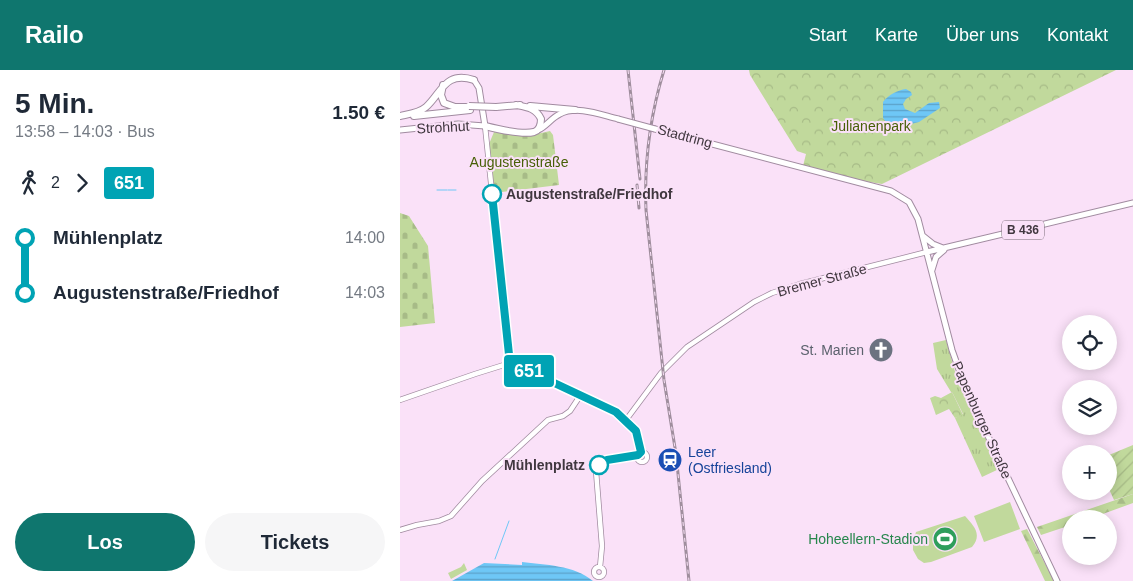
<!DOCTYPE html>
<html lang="de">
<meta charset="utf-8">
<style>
:root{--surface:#fff;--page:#f6f6f7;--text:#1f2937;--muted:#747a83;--accent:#0f766e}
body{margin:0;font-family:Helvetica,sans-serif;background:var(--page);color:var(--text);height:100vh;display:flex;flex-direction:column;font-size:19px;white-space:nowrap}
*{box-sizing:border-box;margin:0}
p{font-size:16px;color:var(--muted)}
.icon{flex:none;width:28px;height:28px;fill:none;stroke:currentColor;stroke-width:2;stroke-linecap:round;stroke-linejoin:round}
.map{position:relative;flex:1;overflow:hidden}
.details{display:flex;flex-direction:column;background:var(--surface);width:400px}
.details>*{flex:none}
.badge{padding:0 10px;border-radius:4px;font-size:18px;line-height:32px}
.fabs{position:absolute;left:662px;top:245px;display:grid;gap:10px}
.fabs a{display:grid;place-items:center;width:55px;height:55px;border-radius:50%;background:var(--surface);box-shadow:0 2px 12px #0003;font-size:25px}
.map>.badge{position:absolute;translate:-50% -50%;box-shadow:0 0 0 2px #fff}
.legs{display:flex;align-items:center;gap:8px;height:55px;padding:0 15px;font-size:16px}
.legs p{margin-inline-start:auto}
.summary{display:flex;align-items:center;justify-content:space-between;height:85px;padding:0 15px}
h1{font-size:28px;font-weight:800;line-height:38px}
.action{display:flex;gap:10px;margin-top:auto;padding:10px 15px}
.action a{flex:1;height:58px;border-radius:30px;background:var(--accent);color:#fff;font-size:20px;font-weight:800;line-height:58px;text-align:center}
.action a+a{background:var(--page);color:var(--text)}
ul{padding:0 15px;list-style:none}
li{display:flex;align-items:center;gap:18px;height:55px;font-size:19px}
li i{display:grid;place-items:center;width:8px;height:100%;margin:0 6px;background:currentColor}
li i::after{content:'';width:12px;height:12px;margin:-6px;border:4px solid;border-radius:50%;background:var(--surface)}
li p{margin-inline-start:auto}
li:first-child i{background:linear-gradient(#0000 50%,currentColor 0)}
li:last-child i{background:linear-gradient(currentColor 50%,#0000 0)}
header{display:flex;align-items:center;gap:30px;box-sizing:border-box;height:70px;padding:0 25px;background:var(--accent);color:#fff}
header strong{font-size:24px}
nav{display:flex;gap:28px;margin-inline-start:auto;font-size:18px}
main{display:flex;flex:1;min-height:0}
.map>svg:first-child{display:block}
</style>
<header>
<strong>Railo</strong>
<nav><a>Start</a><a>Karte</a><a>Über uns</a><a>Kontakt</a></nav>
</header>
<main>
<section class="details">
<div class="summary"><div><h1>5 Min.</h1><p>13:58 – 14:03 · Bus</p></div><b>1.50 €</b></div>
<div class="legs"><svg class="icon" aria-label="walk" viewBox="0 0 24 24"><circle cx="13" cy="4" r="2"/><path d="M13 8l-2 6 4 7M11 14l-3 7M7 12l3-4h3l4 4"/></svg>2<svg class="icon" aria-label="forward" viewBox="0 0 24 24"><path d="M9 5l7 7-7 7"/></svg><b class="badge" style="background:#00a3b4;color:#fff">651</b></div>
<ul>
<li><i style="color:#00a3b4"></i><b>Mühlenplatz</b><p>14:00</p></li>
<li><i style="color:#00a3b4"></i><b>Augustenstraße/Friedhof</b><p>14:03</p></li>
</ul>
<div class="action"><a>Los</a><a>Tickets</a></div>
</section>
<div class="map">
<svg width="733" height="511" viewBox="0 0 733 511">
<defs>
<pattern id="grass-tufts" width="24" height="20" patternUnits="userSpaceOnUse" patternTransform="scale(1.25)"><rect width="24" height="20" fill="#c1d99c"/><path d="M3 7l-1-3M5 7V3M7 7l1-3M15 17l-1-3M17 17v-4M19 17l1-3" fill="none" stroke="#a7bb87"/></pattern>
<pattern id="forest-firs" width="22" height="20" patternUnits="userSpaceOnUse" patternTransform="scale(1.25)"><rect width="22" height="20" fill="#c1d99c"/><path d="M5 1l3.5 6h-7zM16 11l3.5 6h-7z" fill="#a7bb87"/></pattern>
<pattern id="cemetery-stones" width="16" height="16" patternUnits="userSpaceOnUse" patternTransform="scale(1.25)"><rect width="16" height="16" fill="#c1d99c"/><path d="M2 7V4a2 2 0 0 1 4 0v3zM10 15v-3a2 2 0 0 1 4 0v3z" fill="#a7bb87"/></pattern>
<pattern id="park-crowns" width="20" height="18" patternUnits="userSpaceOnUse" patternTransform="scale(1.25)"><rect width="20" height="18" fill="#c1d99c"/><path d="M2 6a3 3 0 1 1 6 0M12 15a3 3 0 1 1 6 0" fill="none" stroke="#a7bb87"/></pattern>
<pattern id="garden-furrows" width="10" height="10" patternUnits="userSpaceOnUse" patternTransform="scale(1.25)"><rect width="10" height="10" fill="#c1d99c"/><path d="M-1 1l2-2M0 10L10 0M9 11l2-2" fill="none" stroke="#a7bb87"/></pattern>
<pattern id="water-rules" width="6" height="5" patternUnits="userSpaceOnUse" patternTransform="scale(1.25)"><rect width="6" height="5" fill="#6ec7f6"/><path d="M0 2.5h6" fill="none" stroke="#5ca2c9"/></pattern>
</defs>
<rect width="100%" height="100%" fill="#fae1f8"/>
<path fill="url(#grass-tufts)" d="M546,270l12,42 40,82 1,5 -17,8 -27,-59 8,-4 -11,-22h-1l-14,-23 -4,-26z
M64,493l3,7 -16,9 -3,-6 13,-6z"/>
<path fill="url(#forest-firs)" d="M733,424v9l-44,16h-18v6l-30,10 -4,-8z
M627,459l27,52h-9l-24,-50z"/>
<path fill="url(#cemetery-stones)" d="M150,61l3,4 6,50 -65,8 -5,-49 5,-12 34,4z
M0,143l9,3 19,30 7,77 -35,4z"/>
<path fill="url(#park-crowns)" d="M349,0h367l-234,114 -37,-6 -42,-12 3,-12 -9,-3 -47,-76z
M552,322l11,23 -8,3 -6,-9 -13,6 -6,-17 5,-2 6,2z"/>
<path fill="url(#garden-furrows)" d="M733,375v49l-19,6 -5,-11v-34z"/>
<path fill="#c1d99c" d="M610,432l10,27 -36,13 -10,-26z
M565,446c8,9 18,18 7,31l-41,15 -7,1 -6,-4 -5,-9v-8l3,-10z"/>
<path fill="url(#water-rules)" d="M506,19l5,3 1,3 -6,4 -3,5 2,5 10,4 14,-10 10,-1 1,6 -21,14 -12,3 -2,3c-10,5 -16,-2 -22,-10v-16c5,-7 15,-12 23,-13z
M122,492c23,3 52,3 71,19h-141l32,-18 38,2z"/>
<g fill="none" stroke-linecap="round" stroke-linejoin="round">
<path stroke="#6ec7f6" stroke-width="1" d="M37,120h10
M48,120h8
M95,489l14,-38"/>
<defs>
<path id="secondary" d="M85,56l25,238
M0,330l75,-26 32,-10h6l75,33 28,15 20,19 5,21
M226,350l35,-47 26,-26 67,-45 18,-9 28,-9 127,-32
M237 387a5 5 0 1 1 10 0a5 5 0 1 1-10 0Z
M0,460l17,-5 22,-4 12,-5 31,-35 66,-61 15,-4 7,-5 8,-12 -3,-7
M200,497l2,-21 -6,-75c6,-15 27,-13 42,-16
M194 502a5 5 0 1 1 10 0a5 5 0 1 1-10 0Z"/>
<path id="primary" d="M255,59l236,62 18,11 9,17 34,131 15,42 90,189
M0,60l58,-6 27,2 -6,-38 -5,-8
M138,60c8,-3 13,-12 22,-16 17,-9 41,1 58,5
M523,166l10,8 10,4
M527,182l206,-49
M532,200l4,-13 8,-7"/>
<path id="highway" d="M43,15l-2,10 3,8 11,4h11
M130,36l45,4
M96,37l24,-2
M0,46c9,-2 19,-3 26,-9 15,-13 19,-37 48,-27
M14,46l56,-6
M85,56c12,3 37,9 49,6 6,-2 7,-7 7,-13 -5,-11 -14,-12 -25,-14"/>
</defs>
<use href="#secondary" stroke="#a18ba0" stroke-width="6"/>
<use href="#primary" stroke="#a18ba0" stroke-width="7"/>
<use href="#highway" stroke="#a18ba0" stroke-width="8"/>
<use href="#secondary" stroke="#fff" stroke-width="4.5"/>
<use href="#primary" stroke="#fff" stroke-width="5"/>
<use href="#highway" stroke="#fff" stroke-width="6"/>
<defs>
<path id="rail" d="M228,0l12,109
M264,0c-14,46 -20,92 -18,140l18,170 12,74 13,127
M237,115l2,23"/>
</defs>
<use href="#rail" stroke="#9f8e9d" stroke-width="3"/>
<use href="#rail" stroke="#fae1f8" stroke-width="1" stroke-dasharray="4" stroke-linecap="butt"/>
<defs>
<path id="primary-bridge" d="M218,49l37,10"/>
<path id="highway-bridge" d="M69,36l27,1"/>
</defs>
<use href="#primary-bridge" stroke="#a18ba0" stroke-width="7" stroke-linecap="butt"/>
<use href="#highway-bridge" stroke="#a18ba0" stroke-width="8" stroke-linecap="butt"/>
<use href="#primary-bridge" stroke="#fff" stroke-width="5"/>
<use href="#highway-bridge" stroke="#fff" stroke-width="6"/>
</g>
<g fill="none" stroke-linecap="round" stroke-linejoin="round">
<defs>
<path id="line-1" d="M92,124l18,170 6,1 100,47 20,19 5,21 -3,3 -31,5 -8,5"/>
</defs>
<use href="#line-1" stroke="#fff" stroke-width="11"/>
<use href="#line-1" stroke="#00a3b4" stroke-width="8"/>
</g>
<defs>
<symbol id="church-disc" viewBox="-11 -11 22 22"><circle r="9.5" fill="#6b7280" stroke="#fae1f8"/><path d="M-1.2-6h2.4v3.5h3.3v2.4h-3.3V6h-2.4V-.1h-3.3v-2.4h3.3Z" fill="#fff"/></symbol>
<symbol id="station-disc" viewBox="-11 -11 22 22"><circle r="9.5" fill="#1a4fb4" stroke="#fae1f8"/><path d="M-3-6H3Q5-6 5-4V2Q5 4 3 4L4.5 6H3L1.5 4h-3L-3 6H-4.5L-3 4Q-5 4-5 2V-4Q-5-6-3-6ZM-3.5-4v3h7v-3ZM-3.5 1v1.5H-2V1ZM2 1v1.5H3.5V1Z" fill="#fff"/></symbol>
<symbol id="stadium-disc" viewBox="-11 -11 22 22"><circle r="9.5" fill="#2e9e5b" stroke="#fae1f8"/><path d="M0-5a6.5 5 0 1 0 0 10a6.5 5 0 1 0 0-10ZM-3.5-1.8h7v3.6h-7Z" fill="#fff"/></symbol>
</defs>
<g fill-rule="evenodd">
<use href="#church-disc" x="467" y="266" width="28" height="28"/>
<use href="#station-disc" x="256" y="376" width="28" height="28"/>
<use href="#stadium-disc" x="531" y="455" width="28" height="28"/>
</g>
<g fill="#fff" stroke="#00a3b4" stroke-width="2.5">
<circle cx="92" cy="124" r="9"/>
<circle cx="199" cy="395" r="9"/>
</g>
<g text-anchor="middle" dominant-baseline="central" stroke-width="4" stroke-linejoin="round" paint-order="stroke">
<rect fill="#fae1f8" stroke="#786a76" stroke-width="1" x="602" y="150.5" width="42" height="19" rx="4"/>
<g font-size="12" font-weight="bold" fill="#40373f">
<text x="623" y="160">B 436</text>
</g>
<g font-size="14" fill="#476007" stroke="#fae1f8">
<text x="471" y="56">Julianenpark</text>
<text x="119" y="92">Augustenstraße</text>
</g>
<g font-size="14" fill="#40373f" stroke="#fae1f8">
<text transform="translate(43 57) rotate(-3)">Strohhut</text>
<text transform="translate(285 66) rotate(15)">Stadtring</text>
<text transform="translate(422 210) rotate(-15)">Bremer Straße</text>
<text transform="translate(582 350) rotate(66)">Papenburger Straße</text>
</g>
<g font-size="14" font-weight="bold" fill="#40373f" stroke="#fae1f8" text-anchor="start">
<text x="106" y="124">Augustenstraße/Friedhof</text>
<text x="185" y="395" text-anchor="end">Mühlenplatz</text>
</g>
<g font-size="14" fill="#5b616d" stroke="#fae1f8" text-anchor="end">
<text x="464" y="280">St. Marien</text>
</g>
<g font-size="14" fill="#164399" stroke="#fae1f8" text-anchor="start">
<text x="288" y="382">Leer<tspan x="288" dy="16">(Ostfriesland)</tspan></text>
</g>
<g font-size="14" fill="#27864d" stroke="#fae1f8" text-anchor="end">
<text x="528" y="469">Hoheellern-Stadion</text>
</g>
</g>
</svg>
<div class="fabs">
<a><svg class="icon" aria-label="locate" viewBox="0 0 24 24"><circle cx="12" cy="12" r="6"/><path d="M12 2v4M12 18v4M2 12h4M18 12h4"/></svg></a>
<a><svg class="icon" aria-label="layers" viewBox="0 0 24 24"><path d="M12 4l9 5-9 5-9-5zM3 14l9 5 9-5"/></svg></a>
<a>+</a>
<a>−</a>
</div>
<b class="badge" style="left:129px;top:301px;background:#00a3b4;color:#fff">651</b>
</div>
</main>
